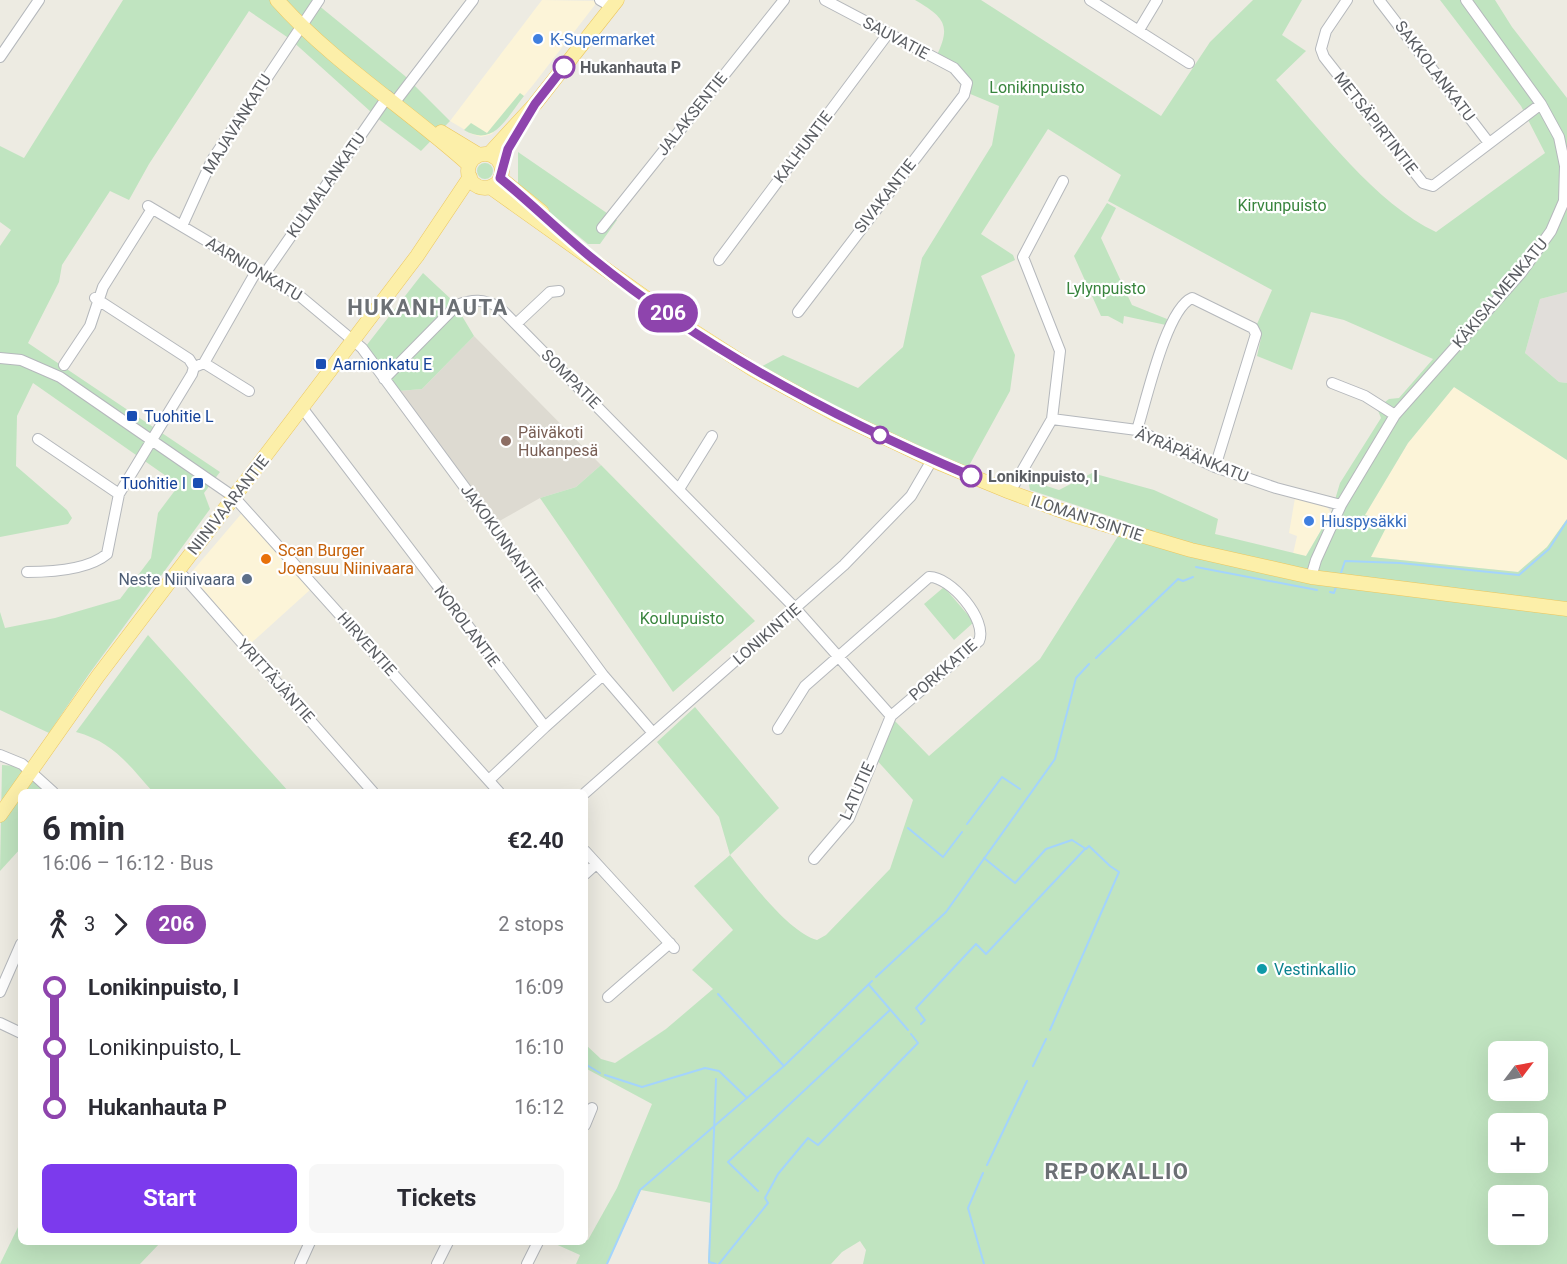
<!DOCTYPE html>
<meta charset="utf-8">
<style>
:root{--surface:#fff;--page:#f7f7f7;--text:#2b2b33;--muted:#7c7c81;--accent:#7c3aed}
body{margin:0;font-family:Roboto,sans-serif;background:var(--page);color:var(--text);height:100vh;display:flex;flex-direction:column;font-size:22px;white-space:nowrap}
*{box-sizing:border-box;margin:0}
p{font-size:20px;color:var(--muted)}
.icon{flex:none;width:33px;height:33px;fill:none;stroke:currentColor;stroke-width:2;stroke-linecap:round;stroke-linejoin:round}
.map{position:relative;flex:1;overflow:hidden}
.details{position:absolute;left:18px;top:789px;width:570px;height:456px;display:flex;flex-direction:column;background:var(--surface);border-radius:9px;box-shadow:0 6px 24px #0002}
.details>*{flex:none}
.badge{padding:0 12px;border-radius:20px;font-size:21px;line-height:39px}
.needle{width:39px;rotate:58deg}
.controls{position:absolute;left:1488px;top:1041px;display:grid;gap:12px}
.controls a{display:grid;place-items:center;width:60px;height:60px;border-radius:9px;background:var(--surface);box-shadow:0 6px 24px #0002;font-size:30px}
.map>.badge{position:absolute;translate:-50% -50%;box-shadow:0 0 0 3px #fff}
.legs{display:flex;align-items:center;gap:9px;height:66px;padding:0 24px;font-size:20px}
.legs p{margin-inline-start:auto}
.overview{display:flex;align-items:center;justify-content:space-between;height:102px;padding:0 24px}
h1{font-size:33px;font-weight:700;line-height:45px}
.action{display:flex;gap:12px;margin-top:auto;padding:12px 24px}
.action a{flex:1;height:69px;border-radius:9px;background:var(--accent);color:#fff;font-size:24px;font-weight:700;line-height:69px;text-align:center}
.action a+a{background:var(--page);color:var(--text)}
ul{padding:0 24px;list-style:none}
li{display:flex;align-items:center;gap:21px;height:60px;font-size:22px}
li i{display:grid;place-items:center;width:9px;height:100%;margin:0 8px;background:currentColor}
li i::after{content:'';width:15px;height:15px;margin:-8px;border:4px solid;border-radius:50%;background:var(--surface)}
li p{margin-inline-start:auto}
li:first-child i{background:linear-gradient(#0000 50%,currentColor 0)}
li:last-child i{background:linear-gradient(currentColor 50%,#0000 0)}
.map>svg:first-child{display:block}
</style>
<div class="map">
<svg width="1567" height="1264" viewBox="0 0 1567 1264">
<rect width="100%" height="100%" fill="#edebe2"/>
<path fill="#fcf4d8" d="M542,0l56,1 -65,84 -41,49 -11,3 -9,-3 -22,-13z
M1454,387l113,73v59l-20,28 -29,25 -148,-15 -5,-42 43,-72z
M1295,498l30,6 6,9 -25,43 -13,-2 4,-18 -8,-3z
M242,513l69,76 -61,55 -60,-70z"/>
<path fill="#e1deda" d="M1567,292v91l-8,-1 -34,-29 15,-54z"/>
<path fill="#dddad1" d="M474,336l127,129 -25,22 -36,11 -44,25 -97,-132 23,-2z"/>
<path fill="#c0e4c0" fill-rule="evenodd" d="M123,0h189l93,76 45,45 -29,30 -40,-30 -91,-82 -41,-28 -100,153 -20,36 -19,-9 -48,74 -3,17 -31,61 192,129 -16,21 6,16 -121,165 -40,59 -49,-23v-98l5,16 50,-10 65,-19 31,-41 7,-45 21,-28 -146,-102 -16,33 -1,50 51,44 5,8 -4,6 -68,13v-291l11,-16 -11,-8v-76l24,12z
M915,0h66l180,116 49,-74 43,-42h49l-20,35 24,16 -30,29c45,50 100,124 160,152l109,-79 -24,-47 -81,-106h55l17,27 55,71v194l-27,7 -15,54 34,29 8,1v77l-113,-73 -46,56 -43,72 24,7 -18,35 147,15 29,-25 20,-28v745h-704l3,-14 -6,-9 -18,11 -11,12h-123l3,-61 -70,-13 -34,74h-31l4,-9 -29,-13 37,-2 29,-52 35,-84 -67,-36v-24l16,15 14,4 51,-34 47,-40 -21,-19 41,-40 -39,-44 36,-31 -11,-38 -62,-75 38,-35 84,101 -49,47c18,23 59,78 87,85l9,-5 64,-66 23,-69 -40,-44 18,-39 38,39 111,-97 87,-137 -97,-32 -2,-10 31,10 33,-17 62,17 64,29 -3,15 91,22 25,-43 9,-30 41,-65 -4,-10 12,-9 10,-1 34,-39 -89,-39 -33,-8 -19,58 -35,-14 4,-18 -4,-14 15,-34 -164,-89 13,-26 -73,-46 -67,105 32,21 2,5 -34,16 34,79 -5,36 -45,82 -212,-102 30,-16 75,33 45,-41 19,-89 70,-113 7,-39 -31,-13v-4l-32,-32c16,-32 8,-40 -21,-57zM1498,1052h40v38h-40zM1498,1124h40v38h-40zM1498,1196h40v38h-40z
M520,93l4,3c-17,21 -30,52 -60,34l7,-7 16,10z
M518,152l99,68 -17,24h-12l-70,-58z
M477 171a8 8 0 1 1 16 0a8 8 0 1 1-16 0Z
M1107,203l9,5 -15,30 31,67 35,14 -1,6 -42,-9 -1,8 -15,-8h-7l-27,-60z
M423,273l30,28 21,35 -52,53 -23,2 -33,-45z
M601,465l154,156 -82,71 -133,-194 36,-11z
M944,587l30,35 -20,18 -30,-36z
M148,635l141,157h-136c-25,-28 -40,-50 -77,-60z
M2,765l15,1 29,26h-25v56l-21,23z
M21,1221v21h140l-21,22h-140z"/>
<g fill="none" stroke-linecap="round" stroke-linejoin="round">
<path stroke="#a4d4fc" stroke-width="2" d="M1196,567l121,23
M1341,573l4,-12 55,2 119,12 30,-26 18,-28
M1330,592l4,1 2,-6
M1096,658l82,-79 5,2 10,-4
M967,824l35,-47 18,12
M908,828l35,29 19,-25
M984,858l31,25 31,-34 26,-9 14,9 3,-3 21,20 9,6 -69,158
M876,977l70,-65 109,-153 21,-81 13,-14
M869,985l39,45
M718,994l65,71
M921,1024l4,-4 -9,-12 60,-64 10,10 99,-105
M585,1064l15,9
M1033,1066l13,-27
M605,1075l37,12 63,-19 14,3 28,27
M716,1079l-7,183 7,2
M987,1165l40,-84
M983,1173l-15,35 16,56
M758,1191l-30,-29 162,-152
M765,1198l13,-24 30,-36 10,7 100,-102 -7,-9
M607,1264l33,-74 144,-124 88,-85
M719,1264l49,-61 -3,-5"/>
<defs>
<path id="minor" d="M600,0l12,7
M1090,0l99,63
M1347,0l-21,31 -5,18 3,8 99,126 10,3 108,-82
M1379,0l110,143
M1139,30l18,-30
M0,57l39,-57
M395,102l78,-102
M148,206l153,91 61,51 241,327 50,58
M182,226l30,-66 107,-160
M602,228l182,-228
M719,260l168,-225
M264,275l124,-179
M798,312l166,-217 3,-12 -13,-15 -129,-68
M516,324l34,-32 9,-1
M0,358l21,2 39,17 174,120 265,295
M204,363l53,-93
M64,365l26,-39 13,-39 49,-78
M197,366l7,-3 45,28
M384,379l73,-74c16,-6 26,-6 42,2l297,302 95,107
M1332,383l33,13 30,19
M303,409l242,318 58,-52
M1052,419l8,-68 -37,-94 40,-76
M1137,430c9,-28 29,-121 55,-132l61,30 3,6 -41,133
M38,439l81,55
M679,489l33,-53
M1010,492l42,-73 85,11 78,37 61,21 65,17
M178,570l195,222
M27,572c24,0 61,-2 80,-18l12,-60 73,-120 2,-7 -5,-8 -94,-61
M1311,577l5,-17 25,-55 54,-90 126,-142 30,-42 13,-30 1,-35 -6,-29 -18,-33 -75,-104
M778,729l27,-43 124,-109c21,-1 59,43 50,64l-88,75 -42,102 -35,41
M0,755l22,9 31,28
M489,780l56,-53
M585,793l259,-228 67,-69 21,-36
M585,851l89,97
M585,874l11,-10
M0,992l21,-48
M608,997l62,-54
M0,1023l21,10
M585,1125l7,-17
M300,1264l10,-22
M437,1264l11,-22
M527,1264l11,-22"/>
<path id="major" d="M277,0c56,63 130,109 192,165
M441,132l38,23
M489,154l46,-50 82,-104
M468 171a17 17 0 1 1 34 0a17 17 0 1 1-34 0Z
M500,178l42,34
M490,187l194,138 70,45 81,44 97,46 78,32 63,23 118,35 120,27 256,32
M0,815l98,-139 319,-420 53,-79"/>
</defs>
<use href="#minor" stroke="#b5b8bc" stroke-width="12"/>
<use href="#major" stroke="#ecc65d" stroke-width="15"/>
<use href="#minor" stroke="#fff" stroke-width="10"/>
<use href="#major" stroke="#fcefa9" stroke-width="14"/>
</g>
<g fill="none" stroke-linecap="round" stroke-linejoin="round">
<defs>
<path id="line-1" d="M564,67l-29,37 -27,45 -8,29c32,26 61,55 93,81 113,92 245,161 378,217"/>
</defs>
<use href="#line-1" stroke="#fff" stroke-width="14"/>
<use href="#line-1" stroke="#8e44ad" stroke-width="9"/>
</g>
<g fill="#3f7fe0" stroke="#fff" stroke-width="2">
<circle cx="538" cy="39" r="6"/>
<circle cx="1309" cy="521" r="6"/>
</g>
<g fill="#fff" stroke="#8e44ad" stroke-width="3">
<circle cx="564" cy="67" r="10"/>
<circle cx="880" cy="435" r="8"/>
<circle cx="971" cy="476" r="10"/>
</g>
<g fill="#1a4fb4" stroke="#fff" stroke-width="2">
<rect x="315" y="358" width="12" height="12" rx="3"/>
<rect x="126" y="410" width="12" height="12" rx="3"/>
<rect x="192" y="477" width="12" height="12" rx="3"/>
</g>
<circle fill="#8d6e63" stroke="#fff" stroke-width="2" cx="506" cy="441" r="6"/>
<circle fill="#e8710a" stroke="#fff" stroke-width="2" cx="266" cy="559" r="6"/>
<circle fill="#5c6f8a" stroke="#fff" stroke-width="2" cx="247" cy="579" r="6"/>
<circle fill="#0f9aa8" stroke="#fff" stroke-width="2" cx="1262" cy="969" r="6"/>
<g text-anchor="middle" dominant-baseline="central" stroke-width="4.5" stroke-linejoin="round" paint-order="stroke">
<g font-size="16" fill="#5b5e63" stroke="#fff">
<text transform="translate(896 38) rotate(28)">SAUVATIE</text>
<text transform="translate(1435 71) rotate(53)">SAKKOLANKATU</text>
<text transform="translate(692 114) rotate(-51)">JALAKSENTIE</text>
<text transform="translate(1376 123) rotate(52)">METSÄPIRTINTIE</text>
<text transform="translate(237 124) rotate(-58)">MAJAVANKATU</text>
<text transform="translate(803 147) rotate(-53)">KALHUNTIE</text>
<text transform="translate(326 185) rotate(-55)">KULMALANKATU</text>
<text transform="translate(885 196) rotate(-52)">SIVAKANTIE</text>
<text transform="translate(254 269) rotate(31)">AARNIONKATU</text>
<text transform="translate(1500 293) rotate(-50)">KÄKISALMENKATU</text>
<text transform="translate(571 379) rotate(45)">SOMPATIE</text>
<text transform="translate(1192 455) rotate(22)">ÄYRÄPÄÄNKATU</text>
<text transform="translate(228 505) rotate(-52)">NIINIVAARANTIE</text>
<text transform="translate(1087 518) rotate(18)">ILOMANTSINTIE</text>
<text transform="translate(502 538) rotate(54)">JAKOKUNNANTIE</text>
<text transform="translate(467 626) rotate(53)">NOROLANTIE</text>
<text transform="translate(767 634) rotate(-41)">LONIKINTIE</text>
<text transform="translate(367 644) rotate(48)">HIRVENTIE</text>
<text transform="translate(943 670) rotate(-41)">PORKKATIE</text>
<text transform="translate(276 681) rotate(48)">YRITTÄJÄNTIE</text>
<text transform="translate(857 791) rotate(-66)">LATUTIE</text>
</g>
<g font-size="16" fill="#366cbe" stroke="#fff" text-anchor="start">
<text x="550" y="39">K-Supermarket</text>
<text x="1321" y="521">Hiuspysäkki</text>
</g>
<g font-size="16" font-weight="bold" fill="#5b5e63" stroke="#fff" text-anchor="start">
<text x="580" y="67">Hukanhauta P</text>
<text x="988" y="476">Lonikinpuisto, I</text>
</g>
<g font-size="16" fill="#38843d" stroke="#fff">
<text x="1037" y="87">Lonikinpuisto</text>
<text x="1282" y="205">Kirvunpuisto</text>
<text x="1106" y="288">Lylynpuisto</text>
<text x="682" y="618">Koulupuisto</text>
</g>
<g font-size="16" fill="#164399" stroke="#fff" text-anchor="start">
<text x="333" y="364">Aarnionkatu E</text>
<text x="144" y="416">Tuohitie L</text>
<text x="186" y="483" text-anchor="end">Tuohitie I</text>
</g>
<g font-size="16" fill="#785e54" stroke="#fff" text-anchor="start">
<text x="518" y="432">Päiväkoti<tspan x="518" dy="18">Hukanpesä</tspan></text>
</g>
<g font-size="16" fill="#c56008" stroke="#fff" text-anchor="start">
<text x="278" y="550">Scan Burger<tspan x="278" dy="18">Joensuu Niinivaara</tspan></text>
</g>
<g font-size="16" fill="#4e5e75" stroke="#fff" text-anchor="end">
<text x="235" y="579">Neste Niinivaara</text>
</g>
<g font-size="16" fill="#0d838f" stroke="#fff" text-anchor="start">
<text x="1274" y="969">Vestinkallio</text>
</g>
<g font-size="22" font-weight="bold" letter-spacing="1.5" fill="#6c7075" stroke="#fff">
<text x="428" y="307">HUKANHAUTA</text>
<text x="1117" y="1171">REPOKALLIO</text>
</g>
</g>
</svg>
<div class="controls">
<a><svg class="needle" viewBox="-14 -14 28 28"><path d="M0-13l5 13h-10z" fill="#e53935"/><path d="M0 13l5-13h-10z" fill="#7c7c81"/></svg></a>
<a>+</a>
<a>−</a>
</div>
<b class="badge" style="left:668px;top:313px;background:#8e44ad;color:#fff">206</b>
<section class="details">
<div class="overview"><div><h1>6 min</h1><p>16:06 – 16:12 · Bus</p></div><b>€2.40</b></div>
<div class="legs"><svg class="icon" aria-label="walk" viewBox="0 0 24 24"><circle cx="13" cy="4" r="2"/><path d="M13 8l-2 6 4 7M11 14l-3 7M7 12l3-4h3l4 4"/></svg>3<svg class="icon" aria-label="forward" viewBox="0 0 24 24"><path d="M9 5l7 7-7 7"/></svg><b class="badge" style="background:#8e44ad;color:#fff">206</b><p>2 stops</p></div>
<ul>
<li><i style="color:#8e44ad"></i><b>Lonikinpuisto, I</b><p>16:09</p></li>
<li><i style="color:#8e44ad"></i><span>Lonikinpuisto, L</span><p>16:10</p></li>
<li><i style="color:#8e44ad"></i><b>Hukanhauta P</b><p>16:12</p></li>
</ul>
<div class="action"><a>Start</a><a>Tickets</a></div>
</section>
</div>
